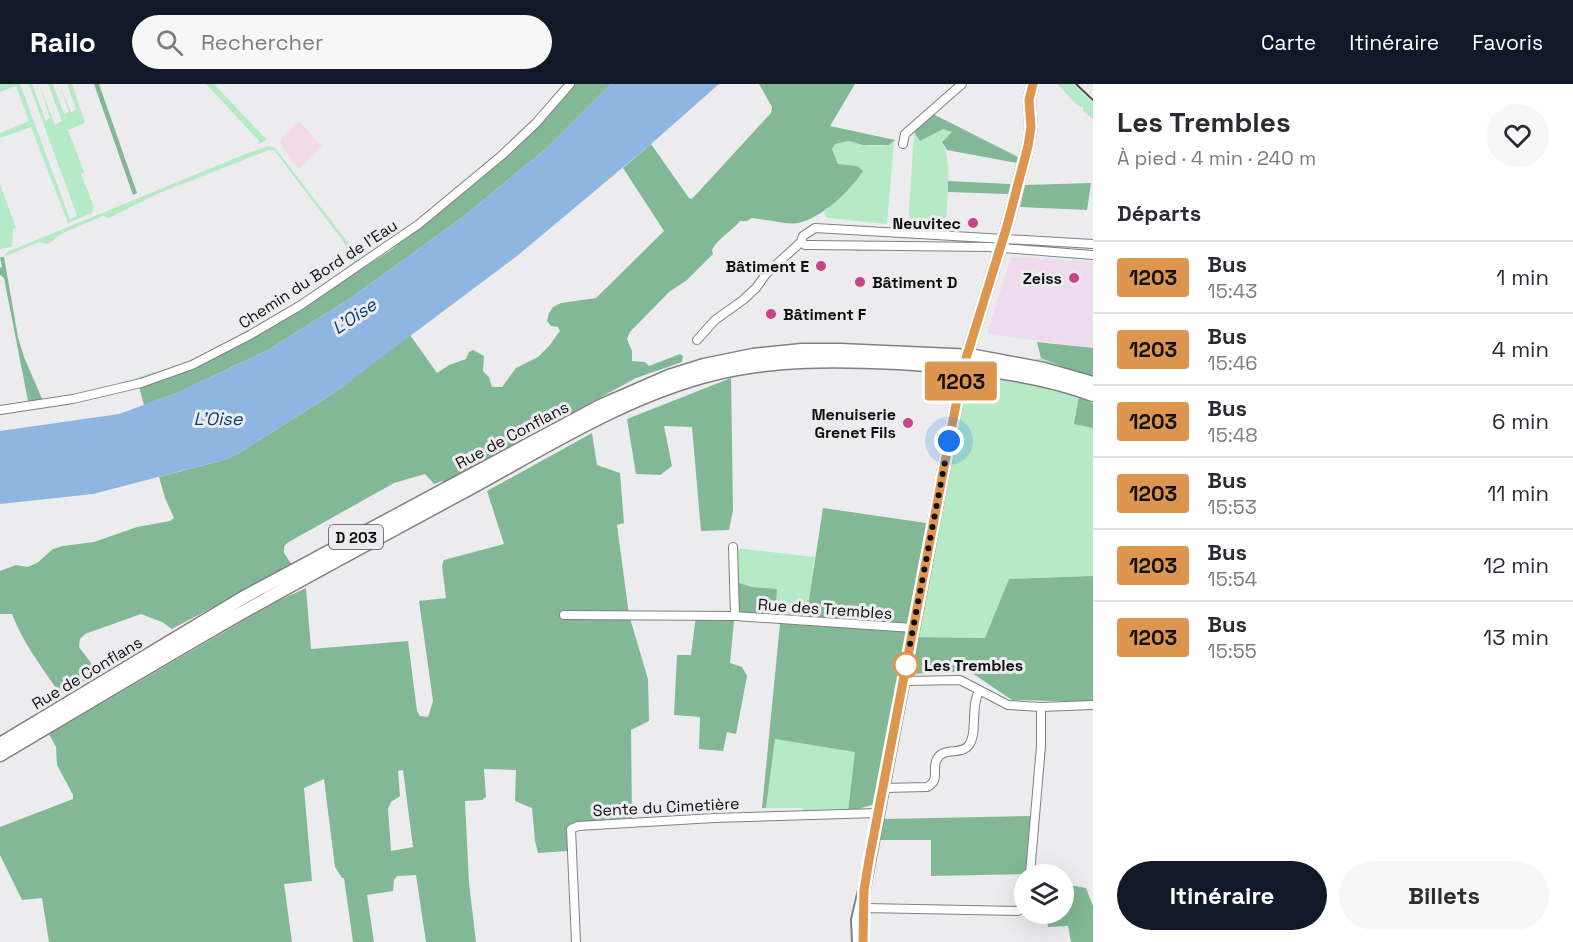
<!DOCTYPE html>
<html lang="fr">
<meta charset="utf-8">
<style>
:root{--surface:#fff;--page:#f7f7f7;--text:#2b2b33;--muted:#7c7c81;--line:#e1e1e2;--accent:#111827}
body{margin:0;font-family:"Space Grotesk",sans-serif;background:var(--page);color:var(--text);height:100vh;display:flex;flex-direction:column;font-size:22px;white-space:nowrap}
*{box-sizing:border-box;margin:0}
p{font-size:20px;color:var(--muted)}
.icon{flex:none;width:33px;height:33px;fill:none;stroke:currentColor;stroke-width:2;stroke-linecap:round;stroke-linejoin:round}
.map{position:relative;flex:1;overflow:hidden}
.panel{display:flex;flex-direction:column;background:var(--surface);width:480px}
.panel>*{flex:none}
.badge{padding:0 12px;border-radius:4px;font-size:21px;line-height:39px}
.buttons{position:absolute;left:1014px;top:780px;display:grid;gap:12px}
.buttons a{display:grid;place-items:center;width:60px;height:60px;border-radius:50%;background:var(--surface);box-shadow:0 6px 24px #0002;font-size:30px}
.you{position:absolute;width:30px;height:30px;margin:-15px;border:4px solid #fff;border-radius:50%;background:#1a73e8;box-shadow:0 0 0 9px #1a73e833}
.map>.badge{position:absolute;translate:-50% -50%;box-shadow:0 0 0 3px #fff}
h2{padding:0 24px;font-size:22px;line-height:54px}
.round{display:grid;place-items:center;flex:none;width:63px;height:63px;border-radius:32px;background:var(--page)}
.headline{display:flex;align-items:center;justify-content:space-between;height:102px;padding:0 24px}
h1{font-size:28px;font-weight:800;line-height:45px}
.primary-button{display:flex;gap:12px;margin-top:auto;padding:12px 24px}
.primary-button a{flex:1;height:69px;border-radius:36px;background:var(--accent);color:#fff;font-size:24px;font-weight:800;line-height:69px;text-align:center}
.primary-button a+a{background:var(--page);color:var(--text)}
ul{padding:0;list-style:none}
li{display:flex;align-items:center;gap:18px;height:72px;padding:0 24px;border-top:2px solid var(--line)}
li div{flex:1}
li b{display:block;font-size:22px}
li em{font-style:normal}
li .badge{min-width:66px;font-weight:700;text-align:center}
header{display:flex;align-items:center;gap:36px;box-sizing:border-box;height:84px;padding:0 30px;background:var(--accent);color:#fff}
header strong{font-size:28px}
nav{display:flex;gap:33px;margin-inline-start:auto;font-size:21px}
.search{width:420px;height:54px;background:var(--page);display:flex;align-items:center;gap:15px;box-sizing:border-box;padding:0 21px;border-radius:33px;color:var(--muted);font-size:22px}
main{display:flex;flex:1;min-height:0}
.map>svg:first-child{display:block}
</style>
<header>
<strong>Railo</strong>
<div class="search"><svg class="icon" aria-label="search" viewBox="0 0 24 24"><circle cx="10" cy="10" r="6"/><path d="M15 15l6 6"/></svg>Rechercher</div>
<nav><a>Carte</a><a>Itinéraire</a><a>Favoris</a></nav>
</header>
<main>
<div class="map">
<svg width="1093" height="858" viewBox="0 0 1093 858">
<rect width="100%" height="100%" fill="#ececef"/>
<path fill="#eddcee" d="M1011,173l82,4v87l-106,-14z"/>
<path fill="#f2dbe7" d="M299,37l23,25 -23,23 -17,-22 1,-2h-2v-6z"/>
<path fill="#b6eac7" d="M0,0h20l50,135 7,-3 -48,-132h3l14,37 4,-3 -11,-34 16,41 7,-4 -14,-37h5l11,30 5,-2 -10,-28 12,28 5,-3 -9,-25h5l13,39 -17,7 16,42 -3,2 13,33 -2,6 -24,10 -37,-96 -31,11v-5l29,-12 -13,-35 -16,6z
M206,0h8l53,56 -9,4 1,-3z
M1057,0h16l20,19v16l-10,-8v-4l-5,-1z
M943,44l9,4 -10,10c11,18 5,66 3,88l-37,-4 6,-94 6,9z
M849,57c13,4 33,8 45,1l-7,82 -59,-6 -5,-5 38,-39 -5,-8 -18,-2 -6,-15 3,-5z
M269,62l6,2 81,105 3,7 -2,4 -39,28 -61,38 -85,42 -88,24 -84,12v-3l4,-1 39,-3 66,-14 45,-15 2,4 12,-5 6,-6c15,1 34,-12 47,-20 46,-25 92,-51 134,-84l-12,-20 -69,-91h-5l-112,44 -48,24 -6,-2 -42,18 -10,8 -4,2 -8,-2 -35,15 3,-5 236,-97z
M0,100l16,44 -3,1 -1,18 -12,2z
M1041,274l52,21v197l-84,3 -23,59 -79,-1 19,-114 34,-148z
M736,464l79,9 -9,62 -26,5 -5,-4 2,-31 -25,-2 -16,-5z
M775,655l81,13 -8,60 -45,1v-5h-37z"/>
<path fill="#82b895" fill-rule="evenodd" d="M94,0h5l38,109 -4,2z
M572,0h39l-63,63 -84,69 -112,81 -84,53 -89,42 -35,13 -5,-18 51,-19 139,-79 61,-38 55,-46z
M759,0h96l-25,42 65,14 -6,5h-26l-14,-4 -14,3 -3,5 6,15 19,2 6,5c-13,20 -41,47 -65,52 -11,2 -34,-4 -46,-5l-5,3h-7c-8,10 -22,17 -28,29l1,4 -26,26 -18,12 -39,40 -3,7 5,12v10l13,1 4,4 31,-12 3,2 -1,6 -46,16 -81,44 -6,2 -4,-5c-8,1 -24,12 -30,18l4,5 -74,40 -3,-1 -8,3 -9,-10 -31,9 -107,60 -3,4v6l8,12 -120,64 -10,-7 -21,-8 -56,20 -5,5 -1,8 12,16v14l-30,17 -3,-3c-17,-25 -35,-48 -46,-77h-12v-43l16,-6 12,2 9,-4 16,-14 10,-3 31,-4 43,-15 33,-6 4,-3 -9,-20 -6,-21 68,-18 12,-6 95,-60 76,-58 27,38 12,-8 17,-6 3,-7 4,-2 11,6 -1,15 6,6 3,10h10l14,-19 22,-11 11,-11 11,-15 -2,-4 -7,-1 -4,-5 2,-8 4,-6 8,-4 35,-5 68,-67 -41,-63 28,-24 38,54 3,1 79,-86 1,-6z
M933,30l85,43 -1,6 -70,-13 -5,-8 10,-10 -9,-3 -23,12 -6,-9z
M948,97l62,3 -1,10 -61,-2z
M1091,99l-4,27 -67,-3 5,-22z
M0,173h4l14,80 6,20 19,44h-15l-24,-123 -4,-3v-7l2,-1z
M1037,258l56,6v31l-52,-21z
M731,294l2,132 -4,20 -28,1 -9,-104 -28,-1 8,40 -12,9 -24,-1 -9,-55z
M1079,313l14,7v24l-19,-4z
M592,349l5,32 23,8 4,50 -7,2 12,90 19,64 1,42 -18,9 1,88 -56,4 -9,7v22l-29,2 -3,-12 -3,-33 -17,-7 1,-31 -32,-1 2,28 -4,3 -17,1 4,82 7,59h-50l-10,-67 -19,1 -3,4 -1,11 -26,4 7,47h-21l-9,-64h-2l-7,-11 -11,-88 -20,9 8,93 -28,3 8,58h-243l-7,-44 -20,2 -22,-45v-28l73,-28v-4l-16,-30 -1,-18 -7,-13 187,-109 42,-24 28,-13 5,61 97,-8 9,70 3,5 8,1 5,-16 -14,-100 27,-3 -4,-32 2,-6 60,-16 -17,-53zM403,686l10,77 -22,4 -3,-42 3,-7 9,-6 -2,-25z
M823,424l103,15 -18,114 77,1 24,-59 84,-3v126l-81,-2 -43,-29 -57,3 -37,130 -27,8 7,-60 -80,-13 -9,69h-4l18,-184 26,-5z
M736,498l16,5 25,2 -2,31 -39,-4z
M696,531l38,6 -4,42 12,4 5,9 -11,58 -9,-2 -4,19 -24,-2 1,-32 -26,-2 3,-60h14z
M1032,732l-4,58 -97,2v-36h-53l6,-21z
M1064,800l22,4 7,18v36h-22l-3,-16 -20,1 -2,-13h18z"/>
<path fill="#8fb5e1" d="M611,0h108l-68,60 -134,112 -183,137 -95,60 -12,6 -134,35 -93,10v-73l119,-17 60,-22 89,-42 84,-53 112,-81 84,-69z"/>
<g fill="none" stroke-linecap="round" stroke-linejoin="round">
<path stroke="#8fb5e1" stroke-width="2" d="M817,165h24
M856,166l24,-1"/>
<defs>
<path id="street" d="M903,60l2,-10 57,-50
M1093,160l-278,-16 -12,8 -2,6 4,3h6l178,2 104,8
M697,256l18,-20 28,-20 13,-12 10,-14 35,-32
M0,326l73,-11 68,-16 51,-18 58,-30 51,-30 118,-81 82,-68 35,-33 34,-39
M733,463l2,69
M564,531l171,1 178,12
M904,597l56,-1 48,25 33,2 52,-2
M883,704l44,-1c14,-7 4,-17 10,-28 7,-13 24,-3 32,-14 9,-12 1,-37 10,-54
M1030,790l11,-128v-39
M859,826l6,-2 153,3 6,-5
M576,858l-5,-113 7,-3 136,-8 164,-5"/>
<path id="secondary" d="M858,858l-1,-22 7,-30 99,-522 44,-142 21,-80 3,-19 -2,-27 4,-16"/>
<path id="primary" d="M0,660l246,-148 354,-190 69,-30 35,-11 49,-10 49,-5h38l135,6 69,13 49,14
M0,671c71,-42 141,-84 212,-125 79,-46 161,-89 242,-133 83,-44 167,-100 260,-123 61,-15 122,-14 184,-11 66,4 133,9 195,32"/>
</defs>
<use href="#street" stroke="#808083" stroke-width="10"/>
<use href="#secondary" stroke="#808083" stroke-width="14"/>
<use href="#primary" stroke="#808083" stroke-width="15"/>
<use href="#street" stroke="#fff" stroke-width="8"/>
<use href="#secondary" stroke="#fff" stroke-width="10"/>
<use href="#primary" stroke="#fff" stroke-width="12"/>
<path stroke="#4c4c4d" stroke-width="2" d="M1076,0l17,16"/>
</g>
<g fill="none" stroke-linecap="round" stroke-linejoin="round">
<defs>
<path id="line" d="M863,858l1,-52 5,-30 94,-492 44,-142 21,-80 3,-19 -2,-27 4,-16"/>
</defs>
<use href="#line" stroke="#fff" stroke-width="14"/>
<use href="#line" stroke="#dc9650" stroke-width="9"/>
<path stroke="#0f0f10" stroke-width="6" stroke-dasharray="0 10.8" d="M906,581l43,-224"/>
</g>
<g fill="#c94588" stroke="#ececef" stroke-width="2">
<circle cx="973" cy="139" r="6"/>
<circle cx="821" cy="182" r="6"/>
<circle cx="1074" cy="194" r="6"/>
<circle cx="860" cy="198" r="6"/>
<circle cx="771" cy="230" r="6"/>
<circle cx="908" cy="339" r="6"/>
</g>
<circle fill="#fff" stroke="#dc9650" stroke-width="3" cx="906" cy="581" r="12"/>
<g text-anchor="middle" dominant-baseline="central" stroke-width="6" stroke-linejoin="round" paint-order="stroke">
<rect fill="#ececef" stroke="#515153" stroke-width="1.5" x="329" y="441" width="54" height="24" rx="4.5"/>
<g font-size="15" font-weight="bold" fill="#0f0f10">
<text x="356" y="453">D 203</text>
</g>
<g font-size="16" font-weight="bold" fill="#0f0f10" stroke="#ececef" text-anchor="end">
<text x="961" y="139">Neuvitec</text>
<text x="809" y="182">Bâtiment E</text>
<text x="1062" y="194">Zeiss</text>
<text x="872" y="198" text-anchor="start">Bâtiment D</text>
<text x="783" y="230" text-anchor="start">Bâtiment F</text>
<text x="896" y="330">Menuiserie<tspan x="896" dy="18">Grenet Fils</tspan></text>
</g>
<g font-size="16" fill="#0f0f10" stroke="#ececef">
<text transform="translate(318 190) rotate(-33)">Chemin du Bord de l'Eau</text>
<text transform="translate(512 351) rotate(-28)">Rue de Conflans</text>
<text transform="translate(825 525) rotate(4)">Rue des Trembles</text>
<text transform="translate(87 589) rotate(-31)">Rue de Conflans</text>
<text transform="translate(666 723) rotate(-3)">Sente du Cimetière</text>
</g>
<g font-size="16" font-weight="bold" fill="#0f0f10" stroke="#ececef" text-anchor="start">
<text x="924" y="581">Les Trembles</text>
</g>
<g font-size="18" font-style="italic" fill="#0a4277" stroke="#ececef">
<text transform="translate(354 232) rotate(-34)">L'Oise</text>
<text x="218" y="334">L’Oise</text>
</g>
</g>
</svg>
<div class="buttons">
<a><svg class="icon" aria-label="layers" viewBox="0 0 24 24"><path d="M12 4l9 5-9 5-9-5zM3 14l9 5 9-5"/></svg></a>
</div>
<div class="you" style="left:949px;top:357px"></div>
<b class="badge" style="left:961px;top:297px;background:#dc9650;color:#111">1203</b>
</div>
<section class="panel">
<div class="headline"><div><h1>Les Trembles</h1><p>À pied · 4 min · 240 m</p></div><a class="round"><svg class="icon" aria-label="heart" viewBox="0 0 24 24"><path d="M12 20l-8-8c-3-5 5-10 8-4 3-6 11-1 8 4z"/></svg></a></div>
<h2>Départs</h2>
<ul>
<li><span class="badge" style="background:#dc9650;color:#111">1203</span><div><b>Bus</b><p>15:43</p></div><em>1 min</em></li>
<li><span class="badge" style="background:#dc9650;color:#111">1203</span><div><b>Bus</b><p>15:46</p></div><em>4 min</em></li>
<li><span class="badge" style="background:#dc9650;color:#111">1203</span><div><b>Bus</b><p>15:48</p></div><em>6 min</em></li>
<li><span class="badge" style="background:#dc9650;color:#111">1203</span><div><b>Bus</b><p>15:53</p></div><em>11 min</em></li>
<li><span class="badge" style="background:#dc9650;color:#111">1203</span><div><b>Bus</b><p>15:54</p></div><em>12 min</em></li>
<li><span class="badge" style="background:#dc9650;color:#111">1203</span><div><b>Bus</b><p>15:55</p></div><em>13 min</em></li>
</ul>
<div class="primary-button"><a>Itinéraire</a><a>Billets</a></div>
</section>
</main>
